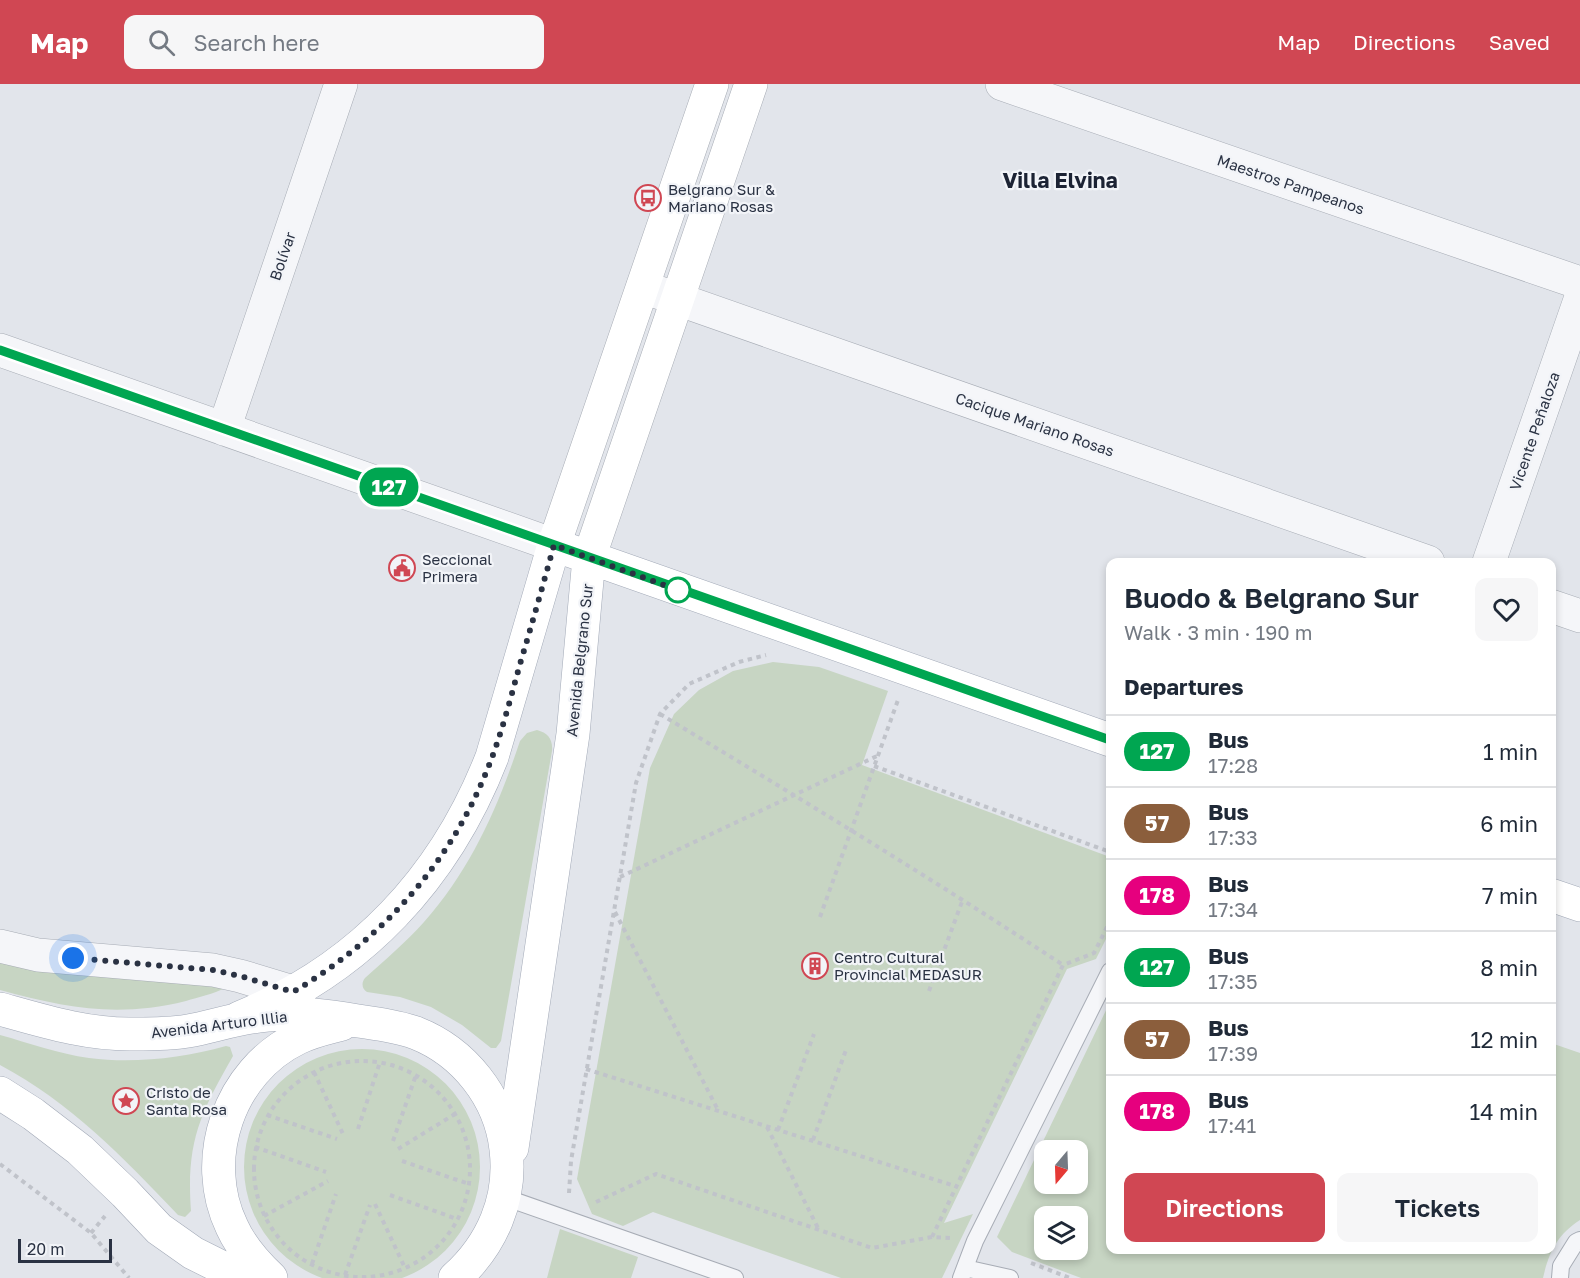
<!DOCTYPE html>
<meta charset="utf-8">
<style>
:root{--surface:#fff;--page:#f6f6f7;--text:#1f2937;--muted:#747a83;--line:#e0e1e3;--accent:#d04753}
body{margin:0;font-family:"Golos Text",sans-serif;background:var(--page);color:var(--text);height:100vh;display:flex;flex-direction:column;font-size:22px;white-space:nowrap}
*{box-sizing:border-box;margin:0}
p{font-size:20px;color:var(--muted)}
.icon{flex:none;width:33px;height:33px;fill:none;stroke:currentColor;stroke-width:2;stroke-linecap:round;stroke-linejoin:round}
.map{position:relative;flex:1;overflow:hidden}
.drawer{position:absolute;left:1106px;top:474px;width:450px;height:696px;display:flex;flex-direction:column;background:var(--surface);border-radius:12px;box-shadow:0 3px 9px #0003}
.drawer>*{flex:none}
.badge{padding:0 12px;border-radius:20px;font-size:21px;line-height:39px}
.needle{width:39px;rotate:199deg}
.controls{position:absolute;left:1034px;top:1056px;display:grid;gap:12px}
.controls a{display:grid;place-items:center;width:54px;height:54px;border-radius:12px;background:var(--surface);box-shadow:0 3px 9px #0003;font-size:30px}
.scale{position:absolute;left:18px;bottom:15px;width:94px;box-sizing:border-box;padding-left:6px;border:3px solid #2a3243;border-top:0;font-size:16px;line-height:21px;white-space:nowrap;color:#2a3243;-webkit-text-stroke:4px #f2f4f8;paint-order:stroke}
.you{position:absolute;width:30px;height:30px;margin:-15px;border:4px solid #fff;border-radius:50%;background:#1a73e8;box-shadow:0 0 0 9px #1a73e833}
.map>.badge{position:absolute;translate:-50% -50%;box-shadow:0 0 0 3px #fff}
h2{padding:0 18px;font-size:22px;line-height:54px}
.round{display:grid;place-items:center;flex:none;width:63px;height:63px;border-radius:12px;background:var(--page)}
.head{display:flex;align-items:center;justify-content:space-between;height:102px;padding:0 18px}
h1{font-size:28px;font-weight:600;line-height:45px}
.action{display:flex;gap:12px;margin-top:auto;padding:12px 18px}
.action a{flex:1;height:69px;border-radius:12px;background:var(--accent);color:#fff;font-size:24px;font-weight:600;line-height:69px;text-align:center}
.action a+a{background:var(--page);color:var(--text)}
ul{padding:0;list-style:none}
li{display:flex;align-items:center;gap:18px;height:72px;padding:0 18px;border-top:2px solid var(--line)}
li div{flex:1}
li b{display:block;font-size:22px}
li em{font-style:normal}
li .badge{min-width:66px;font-weight:700;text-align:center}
header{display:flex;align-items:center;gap:36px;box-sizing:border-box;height:84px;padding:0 30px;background:var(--accent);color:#fff}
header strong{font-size:28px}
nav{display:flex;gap:33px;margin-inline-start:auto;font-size:21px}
.search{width:420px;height:54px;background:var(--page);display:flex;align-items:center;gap:15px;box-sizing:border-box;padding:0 21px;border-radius:12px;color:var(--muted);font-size:22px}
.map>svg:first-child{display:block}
</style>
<header>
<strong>Map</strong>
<div class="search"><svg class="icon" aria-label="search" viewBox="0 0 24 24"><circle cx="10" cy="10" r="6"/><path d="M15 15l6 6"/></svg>Search here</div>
<nav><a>Map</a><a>Directions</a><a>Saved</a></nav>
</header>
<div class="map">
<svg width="1580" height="1194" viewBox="0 0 1580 1194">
<rect width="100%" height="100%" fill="#e2e5eb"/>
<path fill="#c7d5c3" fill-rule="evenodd" d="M773,578l46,5 69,24 -26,74 248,92v74l-14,28 -29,10 -123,254 29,-9 -31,64h-101l-188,-66 -30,14 -31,-12 -15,-35 73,-411 24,-54 25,-24 34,-19z
M537,646c11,3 16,9 15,21l-51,290 -5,7h-5l-29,-23 -31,-18 -31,-10 -33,-5c-5,-3 -6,-9 -2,-14 20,-18 41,-36 59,-56 47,-53 74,-115 96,-181l7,-8z
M0,875l225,29c-11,6 -27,9 -39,13 -69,17 -119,7 -186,-11z
M1110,918v248h441v-207l29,10v167c-23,15 -31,32 -37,58h-462l-69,-26 -15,-15zM1044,1066h33v34h-33zM1044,1132h33v34h-33z
M0,951c29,8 59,19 89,23 45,6 93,0 137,-12l4,1 3,9c-33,58 -47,86 -42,155l-6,6 -7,-2c-54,-57 -108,-113 -178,-150z
M244 1083a118 118 0 1 1 236 0a118 118 0 1 1-236 0Z
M560,1145l78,28 -7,21h-84z"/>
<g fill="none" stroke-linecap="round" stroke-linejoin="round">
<defs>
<path id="service" d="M504,1113l231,81
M965,1184l45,10
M961,1194l14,-37 135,-270
M1560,1194l1,-12 15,-24 4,-2"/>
<path id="minor" d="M1002,0l578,199
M643,203l785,275
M0,266l554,195
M224,345l117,-345
M1489,478l91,-262
M1551,522l29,10"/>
<path id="tertiary" d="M0,862l38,9 175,15 27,6 53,16"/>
<path id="secondary" d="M554,461l158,-461
M589,474l162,-474"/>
<path id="primary" d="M1551,811l29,10
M0,925c43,12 88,26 134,25 17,0 36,0 54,-3 27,-5 52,-14 80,-16 31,-3 60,1 90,6 20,3 39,5 58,12 48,19 84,64 90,116 6,50 -14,96 -51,129
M239,934c121,-49 206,-140 253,-261l62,-212 556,195
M0,1009l33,21 47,36 45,43 34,36 34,24 50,25
M512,1064l61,-414 16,-176
M271,1194c-16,-15 -30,-31 -39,-51 -33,-68 -3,-156 66,-189 14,-7 29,-10 44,-14"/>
</defs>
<use href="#service" stroke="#a7acb5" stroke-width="18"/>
<use href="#minor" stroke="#a7acb5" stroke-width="34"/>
<use href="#tertiary" stroke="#a7acb5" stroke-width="34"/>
<use href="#secondary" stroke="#a7acb5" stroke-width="34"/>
<use href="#primary" stroke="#a2a9b7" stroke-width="34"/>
<path stroke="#c0c3ca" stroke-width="4" stroke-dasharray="4.5 4.5" stroke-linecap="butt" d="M660,630c136,82 271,164 403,251
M874,682l236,86
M620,793l257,-121
M615,828l103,198
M820,833l78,-217
M929,907l34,-92
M254 1085a108 108 0 1 1 216 0a108 108 0 1 1-216 0Z
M586,985l369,117
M314,988l29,62
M267,1031l70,24
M767,1043l52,103
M358,1045l22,-67
M778,1046l36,-96
M813,1056l33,-90
M393,1057l23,-66
M255,1063l71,25
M398,1065l57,-35
M402,1077l67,23
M0,1080l91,69 38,45
M569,1109l2,-32 65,-378 24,-69 29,-30 50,-22 27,-7
M390,1111l67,24
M596,1118l60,-28 216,74 60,-11 20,1
M375,1120l30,64
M264,1132l64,-35
M91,1149l14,-17
M932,1153l131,-272 31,-12 16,-32
M1031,1179l39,15
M312,1180l24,-70
M345,1191l25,-70"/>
<use href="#service" stroke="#f5f6f9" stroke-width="16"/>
<use href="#minor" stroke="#f5f6f9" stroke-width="33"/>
<use href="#tertiary" stroke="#f5f6f9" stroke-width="33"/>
<use href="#secondary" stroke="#fff" stroke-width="33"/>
<use href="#primary" stroke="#fff" stroke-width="33"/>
</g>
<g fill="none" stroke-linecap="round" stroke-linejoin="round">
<defs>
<path id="line" d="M0,266l1110,390"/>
</defs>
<use href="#line" stroke="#fff" stroke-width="14"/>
<use href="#line" stroke="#00a651" stroke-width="9"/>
<path stroke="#2a3243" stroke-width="6" stroke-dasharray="0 10.8" d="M73,874l140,12 27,6 53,16c83,-49 151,-121 189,-210 17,-38 27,-78 38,-118 12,-40 23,-79 34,-119l124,45"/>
</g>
<defs>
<symbol id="bus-ring" viewBox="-11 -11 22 22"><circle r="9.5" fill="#f2f4f8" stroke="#d04753" stroke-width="1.5"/><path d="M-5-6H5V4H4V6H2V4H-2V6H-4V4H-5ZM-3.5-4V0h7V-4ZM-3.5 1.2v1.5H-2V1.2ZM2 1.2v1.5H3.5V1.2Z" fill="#d04753"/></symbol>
<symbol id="civic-ring" viewBox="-11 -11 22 22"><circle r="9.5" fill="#f2f4f8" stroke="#d04753" stroke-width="1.5"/><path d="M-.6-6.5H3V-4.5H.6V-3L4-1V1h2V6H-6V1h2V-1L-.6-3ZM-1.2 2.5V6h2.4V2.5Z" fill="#d04753"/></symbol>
<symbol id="building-ring" viewBox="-11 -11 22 22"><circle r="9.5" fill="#f2f4f8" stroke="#d04753" stroke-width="1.5"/><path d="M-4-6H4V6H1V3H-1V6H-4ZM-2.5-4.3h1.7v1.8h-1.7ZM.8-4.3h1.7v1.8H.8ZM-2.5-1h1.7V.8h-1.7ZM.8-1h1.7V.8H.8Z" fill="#d04753"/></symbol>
<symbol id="sight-ring" viewBox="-11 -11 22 22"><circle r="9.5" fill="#f2f4f8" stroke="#d04753" stroke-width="1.5"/><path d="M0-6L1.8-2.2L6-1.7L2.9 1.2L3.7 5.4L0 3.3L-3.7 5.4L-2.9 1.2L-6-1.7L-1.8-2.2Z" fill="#d04753"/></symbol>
</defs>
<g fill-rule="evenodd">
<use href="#bus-ring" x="633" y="99" width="30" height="30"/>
<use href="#civic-ring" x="387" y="469" width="30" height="30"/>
<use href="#building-ring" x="800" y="867" width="30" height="30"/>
<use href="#sight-ring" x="111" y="1002" width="30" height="30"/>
</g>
<circle fill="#fff" stroke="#00a651" stroke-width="3" cx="678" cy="506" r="12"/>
<g text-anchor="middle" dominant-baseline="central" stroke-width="4.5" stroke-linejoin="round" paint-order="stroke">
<g font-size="15" fill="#2a3243" stroke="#f2f4f8">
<text transform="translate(1291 100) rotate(19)">Maestros Pampeanos</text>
<text transform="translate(282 172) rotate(-71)">Bolívar</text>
<text transform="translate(1035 340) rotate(19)">Cacique Mariano Rosas</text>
<text transform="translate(1534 347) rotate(-71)">Vicente Peñaloza</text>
<text transform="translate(579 576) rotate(-84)">Avenida Belgrano Sur</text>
<text transform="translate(219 940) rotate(-7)">Avenida Arturo Illia</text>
</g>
<g font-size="15" fill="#2a3243" stroke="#f2f4f8" text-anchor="start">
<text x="668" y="105">Belgrano Sur &amp;<tspan x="668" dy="17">Mariano Rosas</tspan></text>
<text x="422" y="475">Seccional<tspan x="422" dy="17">Primera</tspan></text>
<text x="834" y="873">Centro Cultural<tspan x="834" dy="17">Provincial MEDASUR</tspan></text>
<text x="146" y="1008">Cristo de<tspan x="146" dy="17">Santa Rosa</tspan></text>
</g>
<g font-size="21" font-weight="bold" fill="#1c2334" stroke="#f2f4f8">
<text x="1060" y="96">Villa Elvina</text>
</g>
</g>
</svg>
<div class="controls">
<a><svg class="needle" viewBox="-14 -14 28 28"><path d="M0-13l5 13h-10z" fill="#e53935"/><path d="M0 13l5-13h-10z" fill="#747a83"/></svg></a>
<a><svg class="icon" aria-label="layers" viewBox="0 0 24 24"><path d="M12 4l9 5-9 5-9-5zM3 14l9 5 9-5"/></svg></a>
</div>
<div class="scale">20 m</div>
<div class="you" style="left:73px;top:874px"></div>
<b class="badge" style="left:389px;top:403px;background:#00a651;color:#fff">127</b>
<section class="drawer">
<div class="head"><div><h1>Buodo &amp; Belgrano Sur</h1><p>Walk · 3 min · 190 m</p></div><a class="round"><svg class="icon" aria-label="heart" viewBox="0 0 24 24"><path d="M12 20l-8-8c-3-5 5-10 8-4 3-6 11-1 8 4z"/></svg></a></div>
<h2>Departures</h2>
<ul>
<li><span class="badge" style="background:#00a651;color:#fff">127</span><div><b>Bus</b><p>17:28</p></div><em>1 min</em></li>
<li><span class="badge" style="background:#8b5e3c;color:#fff">57</span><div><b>Bus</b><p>17:33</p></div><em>6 min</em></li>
<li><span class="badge" style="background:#e6007e;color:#fff">178</span><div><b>Bus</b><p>17:34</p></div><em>7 min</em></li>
<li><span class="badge" style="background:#00a651;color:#fff">127</span><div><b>Bus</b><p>17:35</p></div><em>8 min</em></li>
<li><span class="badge" style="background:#8b5e3c;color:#fff">57</span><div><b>Bus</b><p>17:39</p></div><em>12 min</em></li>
<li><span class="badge" style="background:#e6007e;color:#fff">178</span><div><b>Bus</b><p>17:41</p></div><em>14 min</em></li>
</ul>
<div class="action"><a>Directions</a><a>Tickets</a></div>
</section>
</div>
